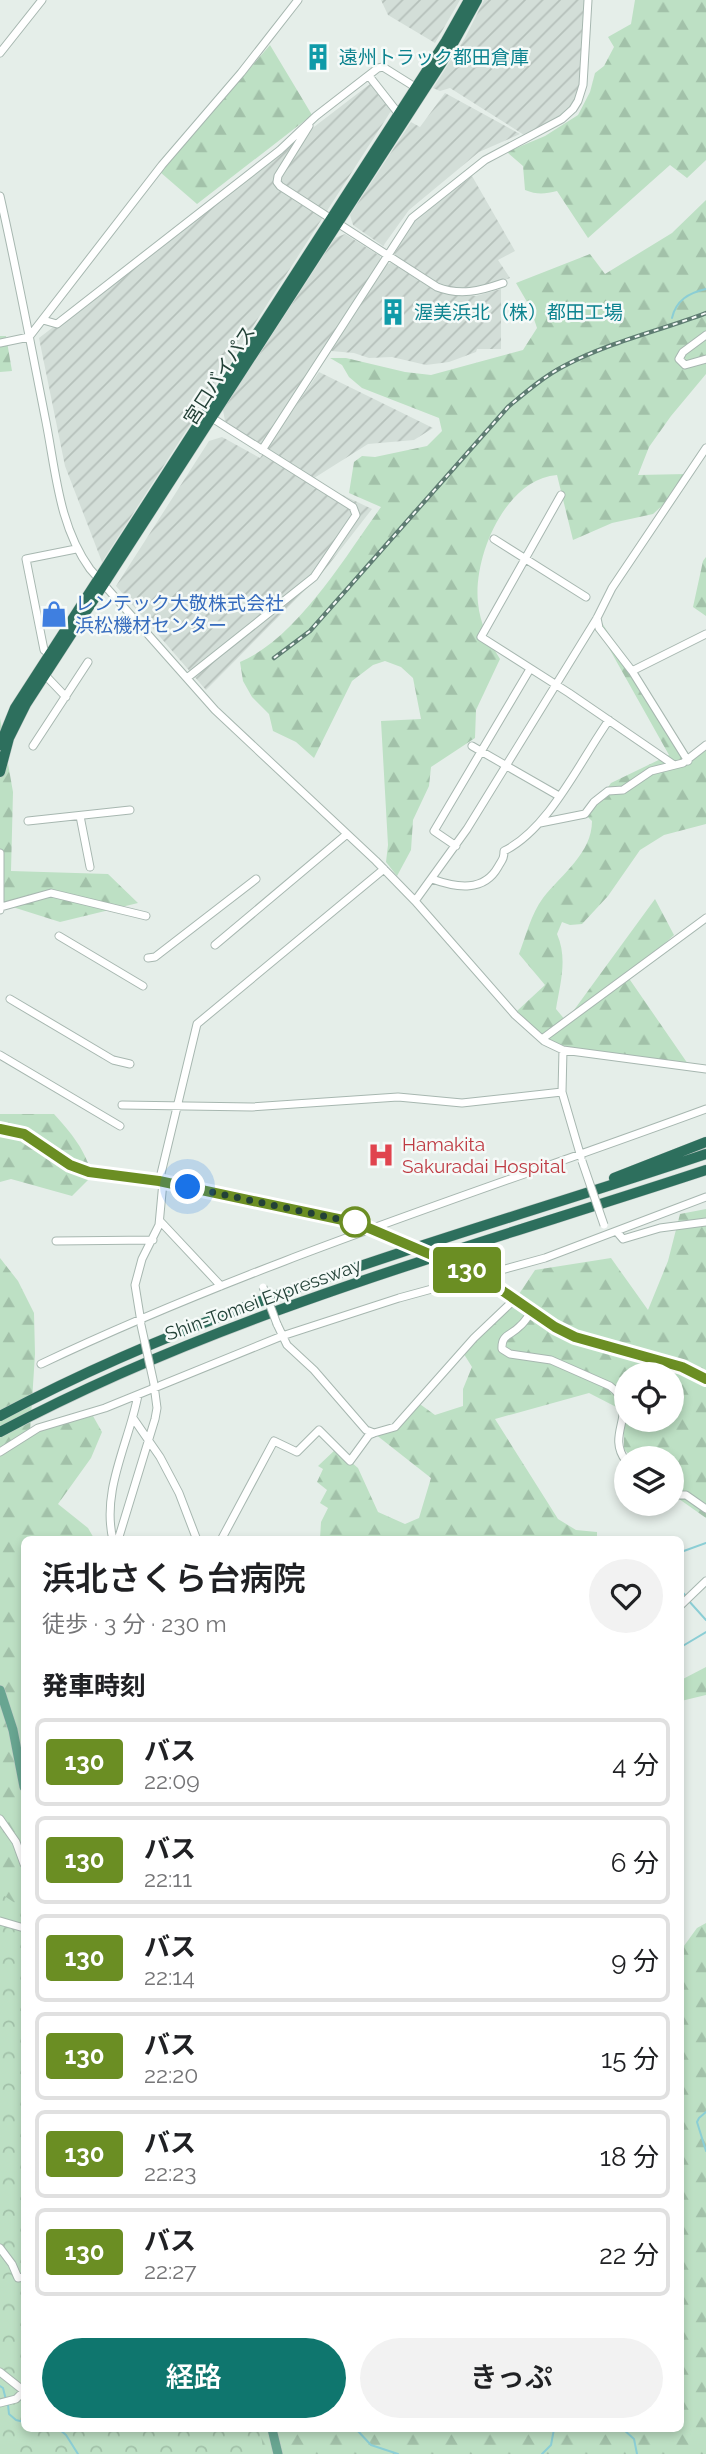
<!DOCTYPE html>
<html lang="ja">
<meta charset="utf-8">
<style>
:root{--surface:#fff;--page:#f2f2f2;--text:#202124;--muted:#757577;--line:#e0e0e0;--accent:#0f766e}
body{margin:0;font-family:Raleway,"Noto Sans JP",sans-serif;background:var(--page);color:var(--text);height:100vh;display:flex;flex-direction:column;font-size:26px;white-space:nowrap}
*{box-sizing:border-box;margin:0}
p{font-size:23px;color:var(--muted)}
.icon{flex:none;width:38px;height:38px;fill:none;stroke:currentColor;stroke-width:2;stroke-linecap:round;stroke-linejoin:round}
.map{position:relative;flex:1;overflow:hidden}
.side{position:absolute;left:21px;top:1536px;width:663px;height:896px;display:flex;flex-direction:column;background:var(--surface);border-radius:10px;box-shadow:0 4px 10px #0003}
.side>*{flex:none}
.badge{padding:0 14px;border-radius:5px;font-size:24px;line-height:46px}
.tools{position:absolute;left:614px;top:1362px;display:grid;gap:14px}
.tools a{display:grid;place-items:center;width:70px;height:70px;border-radius:50%;background:var(--surface);box-shadow:0 4px 10px #0003;font-size:35px}
.you{position:absolute;width:35px;height:35px;margin:-18px;border:5px solid #fff;border-radius:50%;background:#1a73e8;box-shadow:0 0 0 10px #1a73e833}
.map>.badge{position:absolute;translate:-50% -50%;box-shadow:0 0 0 4px #fff}
h2{padding:0 21px;font-size:26px;line-height:63px}
.round{display:grid;place-items:center;flex:none;width:74px;height:74px;border-radius:37px;background:var(--page)}
.overview{display:flex;align-items:center;justify-content:space-between;height:119px;padding:0 21px}
h1{font-size:33px;font-weight:600;line-height:52px}
.button{display:flex;gap:14px;margin-top:auto;padding:14px 21px}
.button a{flex:1;height:80px;border-radius:42px;background:var(--accent);color:#fff;font-size:28px;font-weight:600;line-height:80px;text-align:center}
.button a+a{background:var(--page);color:var(--text)}
ul{padding:0;list-style:none}
li{display:flex;align-items:center;gap:21px;height:88px;margin:0 14px 10px;padding:0 7px;border:4px solid var(--line);border-radius:10px}
li div{flex:1}
li b{display:block;font-size:26px}
li em{font-style:normal}
li .badge{min-width:77px;font-weight:700;text-align:center}
.map>svg:first-child{display:block}
</style>
<div class="map">
<svg width="706" height="2454" viewBox="0 0 706 2454">
<defs>
<pattern id="industrial-furrows" width="10" height="10" patternUnits="userSpaceOnUse" patternTransform="scale(1.75)"><rect width="10" height="10" fill="#d3ded8"/><path d="M-1 1l2-2M0 10L10 0M9 11l2-2" fill="none" stroke="#b5c0ba"/></pattern>
<pattern id="forest-firs" width="22" height="20" patternUnits="userSpaceOnUse" patternTransform="scale(1.75)"><rect width="22" height="20" fill="#bde0c4"/><path d="M5 1l3.5 6h-7zM16 11l3.5 6h-7z" fill="#a2c1a9"/></pattern>
<pattern id="park-crowns" width="20" height="18" patternUnits="userSpaceOnUse" patternTransform="scale(1.75)"><rect width="20" height="18" fill="#bde0c4"/><path d="M2 6a3 3 0 1 1 6 0M12 15a3 3 0 1 1 6 0" fill="none" stroke="#a2c1a9"/></pattern>
</defs>
<rect width="100%" height="100%" fill="#e5eee9"/>
<path fill="url(#industrial-furrows)" d="M381,0h79l-25,43 -47,-28z
M484,0h102l-7,96 -10,15 -45,24 -74,-47 -10,3 -7,-3 32,-50z
M370,84l21,27 -289,451 -37,-96 -26,-128z
M445,93l75,41 -41,18 -70,58 -26,36 -30,-21 -3,-10 61,-93 9,5z
M472,176l43,75 -17,9 12,18 -26,9 -29,1 -22,-7 -38,-25 -1,-2 21,-33z
M345,234l35,22 1,4 -119,183 -3,1 -34,-23 -2,-11 112,-172z
M391,263l54,31 31,2 25,-7v60h-24l-1,3 -27,10 -23,3 -34,-8 -23,1 -15,-5 -23,-2 56,-87z
M319,372l114,56 -19,12 -46,4 -57,36 61,29 -49,63 -117,118 -90,-104 93,-145 13,-4 38,21z"/>
<path fill="url(#forest-firs)" fill-rule="evenodd" d="M635,0h71v160l-19,18 -17,-13 -82,73 -31,-47c-12,3 -20,4 -32,-1l-2,-24 -16,-14 38,-16 33,-21 12,-23 5,-19 9,-7 10,-19 -6,-10 23,-13z
M270,45l42,70 -115,89 -37,-32z
M706,200v174l-35,42 -22,31 -11,28 49,-1 -13,21 -21,19 -41,9 -39,17 -16,-65c-52,4 -84,82 -79,128 2,21 11,38 22,56l-24,51 -1,28 -44,29 -2,19 -16,34 -2,30 -14,26 -11,-14 2,-17 -7,-124 40,-2 -8,-41 -12,-11 -16,-6 -12,4 -21,16 -38,77 -18,-16 -23,-11 -4,-17 -17,-17 -9,-16 -3,-19c57,-24 105,-105 141,-155l-32,-14 5,-31 8,-6 13,1 52,-11 15,-15 -3,-13 -77,-30 -13,-11 -7,-12 -12,-7h16l59,14 26,3 92,-25 14,-22 -7,-21 -14,-24 74,-29 15,20 67,-41z
M0,336h6l6,35 -12,1z
M706,557v59l-13,-9 10,-46z
M600,620l90,138 16,-14v80l-42,11 -24,15 -32,46 -26,28 -12,1 -8,-3 -5,12c11,25 3,50 -1,75l10,12 89,-122 19,36 -46,42 60,87 -124,-14 -25,-13 -22,-26 28,-26 -26,-31c7,-18 12,-40 24,-56 19,-24 49,-45 49,-77l-7,-7 17,-18 9,-13 58,-28 -73,-130z
M0,718l13,74 -2,79 97,3 30,29 -78,19 -60,-19z
M0,1114h54c17,19 32,36 38,62l-20,20 -61,-17 -11,3z
M706,1209v309l-34,-24v-36h-40l-8,-9v-38l-35,-18 -94,26 63,100 18,11 21,2v8h-282l5,-1 1,-17 7,-14 -8,-5 7,-13 -10,-8 6,-13 -5,-3 18,-17 22,19 20,44 27,12 14,-6 12,-40 -56,-44 20,-7 22,-25 18,13 28,-9v-17l9,-22 -10,-16 55,-54 18,-27 76,-12 37,52 20,-49 12,-47zM626,1374h46v45h-46z
M0,1258l18,23 16,32 1,41 -5,78 63,-16 9,16 -11,26 -33,46 30,24 7,12h-71v889h657v-479l16,-22 9,-5v531h-706z
M706,1667v28l-25,6v-21z"/>
<path fill="url(#park-crowns)" d="M0,1893l24,16v520h236l4,25h-264z"/>
<g fill="none" stroke-linecap="round" stroke-linejoin="round">
<path stroke="#8bced5" stroke-width="2" d="M672,318c4,-18 17,-25 34,-29
M681,1552l25,-9
M681,1590l4,5
M688,1600l18,20
M681,1647l25,-15
M706,2112l-7,6 -2,4 9,29
M0,2386l3,2 3,12
M8,2405l1,9 7,6 8,2
M59,2429l7,6 12,19
M356,2429l15,16 27,9
M623,2429l11,10 3,15
M542,2454l9,-9 3,-16"/>
<defs>
<path id="minor" d="M0,53l42,-53
M369,76l29,37
M309,126l-31,50 -1,6 3,4 157,101c23,9 43,4 66,-4
M0,196c17,75 31,150 46,226 10,51 13,104 44,147l125,141 161,151 39,40 100,114 29,26 19,9 143,19
M43,320l14,4 223,-174 36,-34 62,-48 5,-1 32,20
M706,335l-23,17 -4,7 6,6 21,-6
M0,343l29,-6 133,-172 79,-92 57,-73
M262,450l150,-232 73,-58 77,-41 11,-10 5,-8 5,-16 5,-85
M561,495l-80,142 88,56 105,72
M494,539l92,58
M597,618l2,10 33,43 56,90
M50,654l-6,-4 -18,-91 50,-10
M632,671l74,-37
M45,675l21,22
M187,678l127,-101 42,-62 -3,-8 -141,-89
M33,746l55,-84
M472,746l87,50
M80,816l10,51
M28,821l102,-11
M540,823l45,-9 9,-12 14,-11 15,-1 28,-19 32,-8 23,-18
M456,846l-22,-15 96,-162
M0,853v57
M432,879c25,9 52,13 66,-12 4,-7 6,-8 6,-16 45,-22 76,-90 105,-131
M415,901l52,-72 130,-211 15,-30 94,-140
M1,907l50,-14 95,23
M59,936l84,50
M215,945l132,-111
M148,958l7,-1 101,-78
M10,999l103,61 17,4
M542,1039l164,-121
M563,1050l-1,42 19,65
M0,1055l120,71
M122,1105l130,2 146,-10 64,6 100,-11
M159,1182l38,-158 187,-155
M160,1221l61,65
M617,1232l6,7 37,-11 46,-6
M56,1241l97,-1
M532,1311c-4,5 -7,11 -12,15 -9,10 -19,8 -18,23l8,5 41,6 59,26c32,24 -6,47 16,75
M141,1322l-6,-37 7,-26 17,-34 4,-43
M277,1324l10,21 27,25 52,60 8,3 21,-6 79,-89 41,-39
M41,1364c215,-102 442,-173 665,-255
M133,1418l27,39 19,36 18,47
M0,1452l38,-24 67,-20 177,-72 117,-38 146,-40 161,-61
M672,1495h14l20,14
M113,1540c-12,-50 16,-97 25,-145
M118,1540l37,-121 2,-11 -3,-23
M221,1540l53,-99 23,11 22,-22 31,31 19,-26 5,-2
M681,1605l25,-24
M0,1819l16,23 8,22
M0,1921l24,7
M0,2248l12,16 6,14 6,-1
M0,2372l24,19 -8,8 -16,4"/>
<path id="major" d="M0,1129l25,5 45,31 19,7 74,10 177,36 17,5 23,10
M470,1272l45,27 40,28 20,10 107,30 24,12
M0,1690l13,40 11,57
M272,2429l6,25"/>
<path id="highway" d="M0,745l15,-37 431,-667 23,-41
M0,772l9,-34 17,-34 420,-648 31,-56
M614,1178l92,-36
M0,1416c223,-119 468,-182 706,-262
M0,1432c223,-119 467,-183 706,-262"/>
</defs>
<use href="#minor" stroke="#a7b7b0" stroke-width="9"/>
<use href="#major" stroke="#c1cac7" stroke-width="10"/>
<use href="#highway" stroke="#c1cac7" stroke-width="11"/>
<use href="#minor" stroke="#fff" stroke-width="7"/>
<use href="#major" stroke="#68a591" stroke-width="9"/>
<use href="#highway" stroke="#2d6f5d" stroke-width="10"/>
<defs>
<path id="rail" d="M274,658l36,-27 198,-224c18,-15 35,-30 56,-41 45,-24 95,-35 142,-53"/>
</defs>
<use href="#rail" stroke="#5e7c72" stroke-width="4.5"/>
<use href="#rail" stroke="#f5faf8" stroke-width="2" stroke-dasharray="5" stroke-linecap="butt"/>
<defs>
<path id="minor-bridge" d="M582,1161l22,64
M263,1287l14,37
M141,1325l13,59"/>
<path id="major-bridge" d="M380,1233l90,39"/>
</defs>
<use href="#minor-bridge" stroke="#a7b7b0" stroke-width="9" stroke-linecap="butt"/>
<use href="#major-bridge" stroke="#c1cac7" stroke-width="10" stroke-linecap="butt"/>
<use href="#minor-bridge" stroke="#fff" stroke-width="7"/>
<use href="#major-bridge" stroke="#68a591" stroke-width="9"/>
</g>
<g fill="none" stroke-linecap="round" stroke-linejoin="round">
<defs>
<path id="line" d="M0,1129l24,5 46,31 19,7 70,9 198,42 124,53 74,51 20,10 107,30 24,12"/>
</defs>
<use href="#line" stroke="#fff" stroke-width="16"/>
<use href="#line" stroke="#6b8e23" stroke-width="10"/>
<path stroke="#234137" stroke-width="7" stroke-dasharray="0 12.6" d="M188,1187l169,36 -2,-1"/>
</g>
<defs>
<symbol id="building-bare" viewBox="-9 -9 18 18"><path d="M-4-6H4V6H1V3H-1V6H-4ZM-2.5-4.3h1.7v1.8h-1.7ZM.8-4.3h1.7v1.8H.8ZM-2.5-1h1.7V.8h-1.7ZM.8-1h1.7V.8H.8Z" fill="#0f9aa8" stroke="#f5faf8" stroke-width="2.5" paint-order="stroke"/></symbol>
<symbol id="shop-bare" viewBox="-9 -9 18 18"><path d="M-5-2.5h2.3a2.7 3.5 0 0 1 5.4 0H5L5.5 6h-11ZM-1.5-2.5h3a1.5 2.3 0 0 0-3 0Z" fill="#3f7fe0" stroke="#f5faf8" stroke-width="2.5" paint-order="stroke"/></symbol>
<symbol id="hospital-bare" viewBox="-9 -9 18 18"><path d="M-5-5h3v3.5h4V-5h3V5h-3V1.5h-4V5h-3Z" fill="#e0444e" stroke="#f5faf8" stroke-width="2.5" paint-order="stroke"/></symbol>
</defs>
<g fill-rule="evenodd">
<use href="#building-bare" x="299" y="38" width="38" height="38"/>
<use href="#building-bare" x="374" y="293" width="38" height="38"/>
<use href="#shop-bare" x="35" y="595" width="38" height="38"/>
<use href="#hospital-bare" x="362" y="1136" width="38" height="38"/>
</g>
<circle fill="#fff" stroke="#6b8e23" stroke-width="3.5" cx="355" cy="1222" r="14"/>
<g text-anchor="middle" dominant-baseline="central" stroke-width="5" stroke-linejoin="round" paint-order="stroke">
<g font-size="19" fill="#0d838f" stroke="#f5faf8" text-anchor="start">
<text x="339" y="57">遠州トラック都田倉庫</text>
<text x="414" y="312">渥美浜北（株）都田工場</text>
</g>
<g font-size="19" fill="#234137" stroke="#f5faf8">
<text transform="translate(219 375) rotate(-57)">宮口バイパス</text>
<text transform="translate(263 1299) rotate(-20)">Shin-Tomei Expressway</text>
</g>
<g font-size="19" fill="#366cbe" stroke="#f5faf8" text-anchor="start">
<text x="75" y="603">レンテック大敬株式会社<tspan x="75" dy="22">浜松機材センター</tspan></text>
</g>
<g font-size="19" fill="#be3a42" stroke="#f5faf8" text-anchor="start">
<text x="402" y="1144">Hamakita<tspan x="402" dy="22">Sakuradai Hospital</tspan></text>
</g>
</g>
</svg>
<div class="tools">
<a><svg class="icon" aria-label="locate" viewBox="0 0 24 24"><circle cx="12" cy="12" r="6"/><path d="M12 2v4M12 18v4M2 12h4M18 12h4"/></svg></a>
<a><svg class="icon" aria-label="layers" viewBox="0 0 24 24"><path d="M12 4l9 5-9 5-9-5zM3 14l9 5 9-5"/></svg></a>
</div>
<div class="you" style="left:188px;top:1187px"></div>
<b class="badge" style="left:467px;top:1270px;background:#6b8e23;color:#fff">130</b>
<section class="side">
<div class="overview"><div><h1>浜北さくら台病院</h1><p>徒歩 · 3 分 · 230 m</p></div><a class="round"><svg class="icon" aria-label="heart" viewBox="0 0 24 24"><path d="M12 20l-8-8c-3-5 5-10 8-4 3-6 11-1 8 4z"/></svg></a></div>
<h2>発車時刻</h2>
<ul>
<li><span class="badge" style="background:#6b8e23;color:#fff">130</span><div><b>バス</b><p>22:09</p></div><em>4 分</em></li>
<li><span class="badge" style="background:#6b8e23;color:#fff">130</span><div><b>バス</b><p>22:11</p></div><em>6 分</em></li>
<li><span class="badge" style="background:#6b8e23;color:#fff">130</span><div><b>バス</b><p>22:14</p></div><em>9 分</em></li>
<li><span class="badge" style="background:#6b8e23;color:#fff">130</span><div><b>バス</b><p>22:20</p></div><em>15 分</em></li>
<li><span class="badge" style="background:#6b8e23;color:#fff">130</span><div><b>バス</b><p>22:23</p></div><em>18 分</em></li>
<li><span class="badge" style="background:#6b8e23;color:#fff">130</span><div><b>バス</b><p>22:27</p></div><em>22 分</em></li>
</ul>
<div class="button"><a>経路</a><a>きっぷ</a></div>
</section>
</div>
